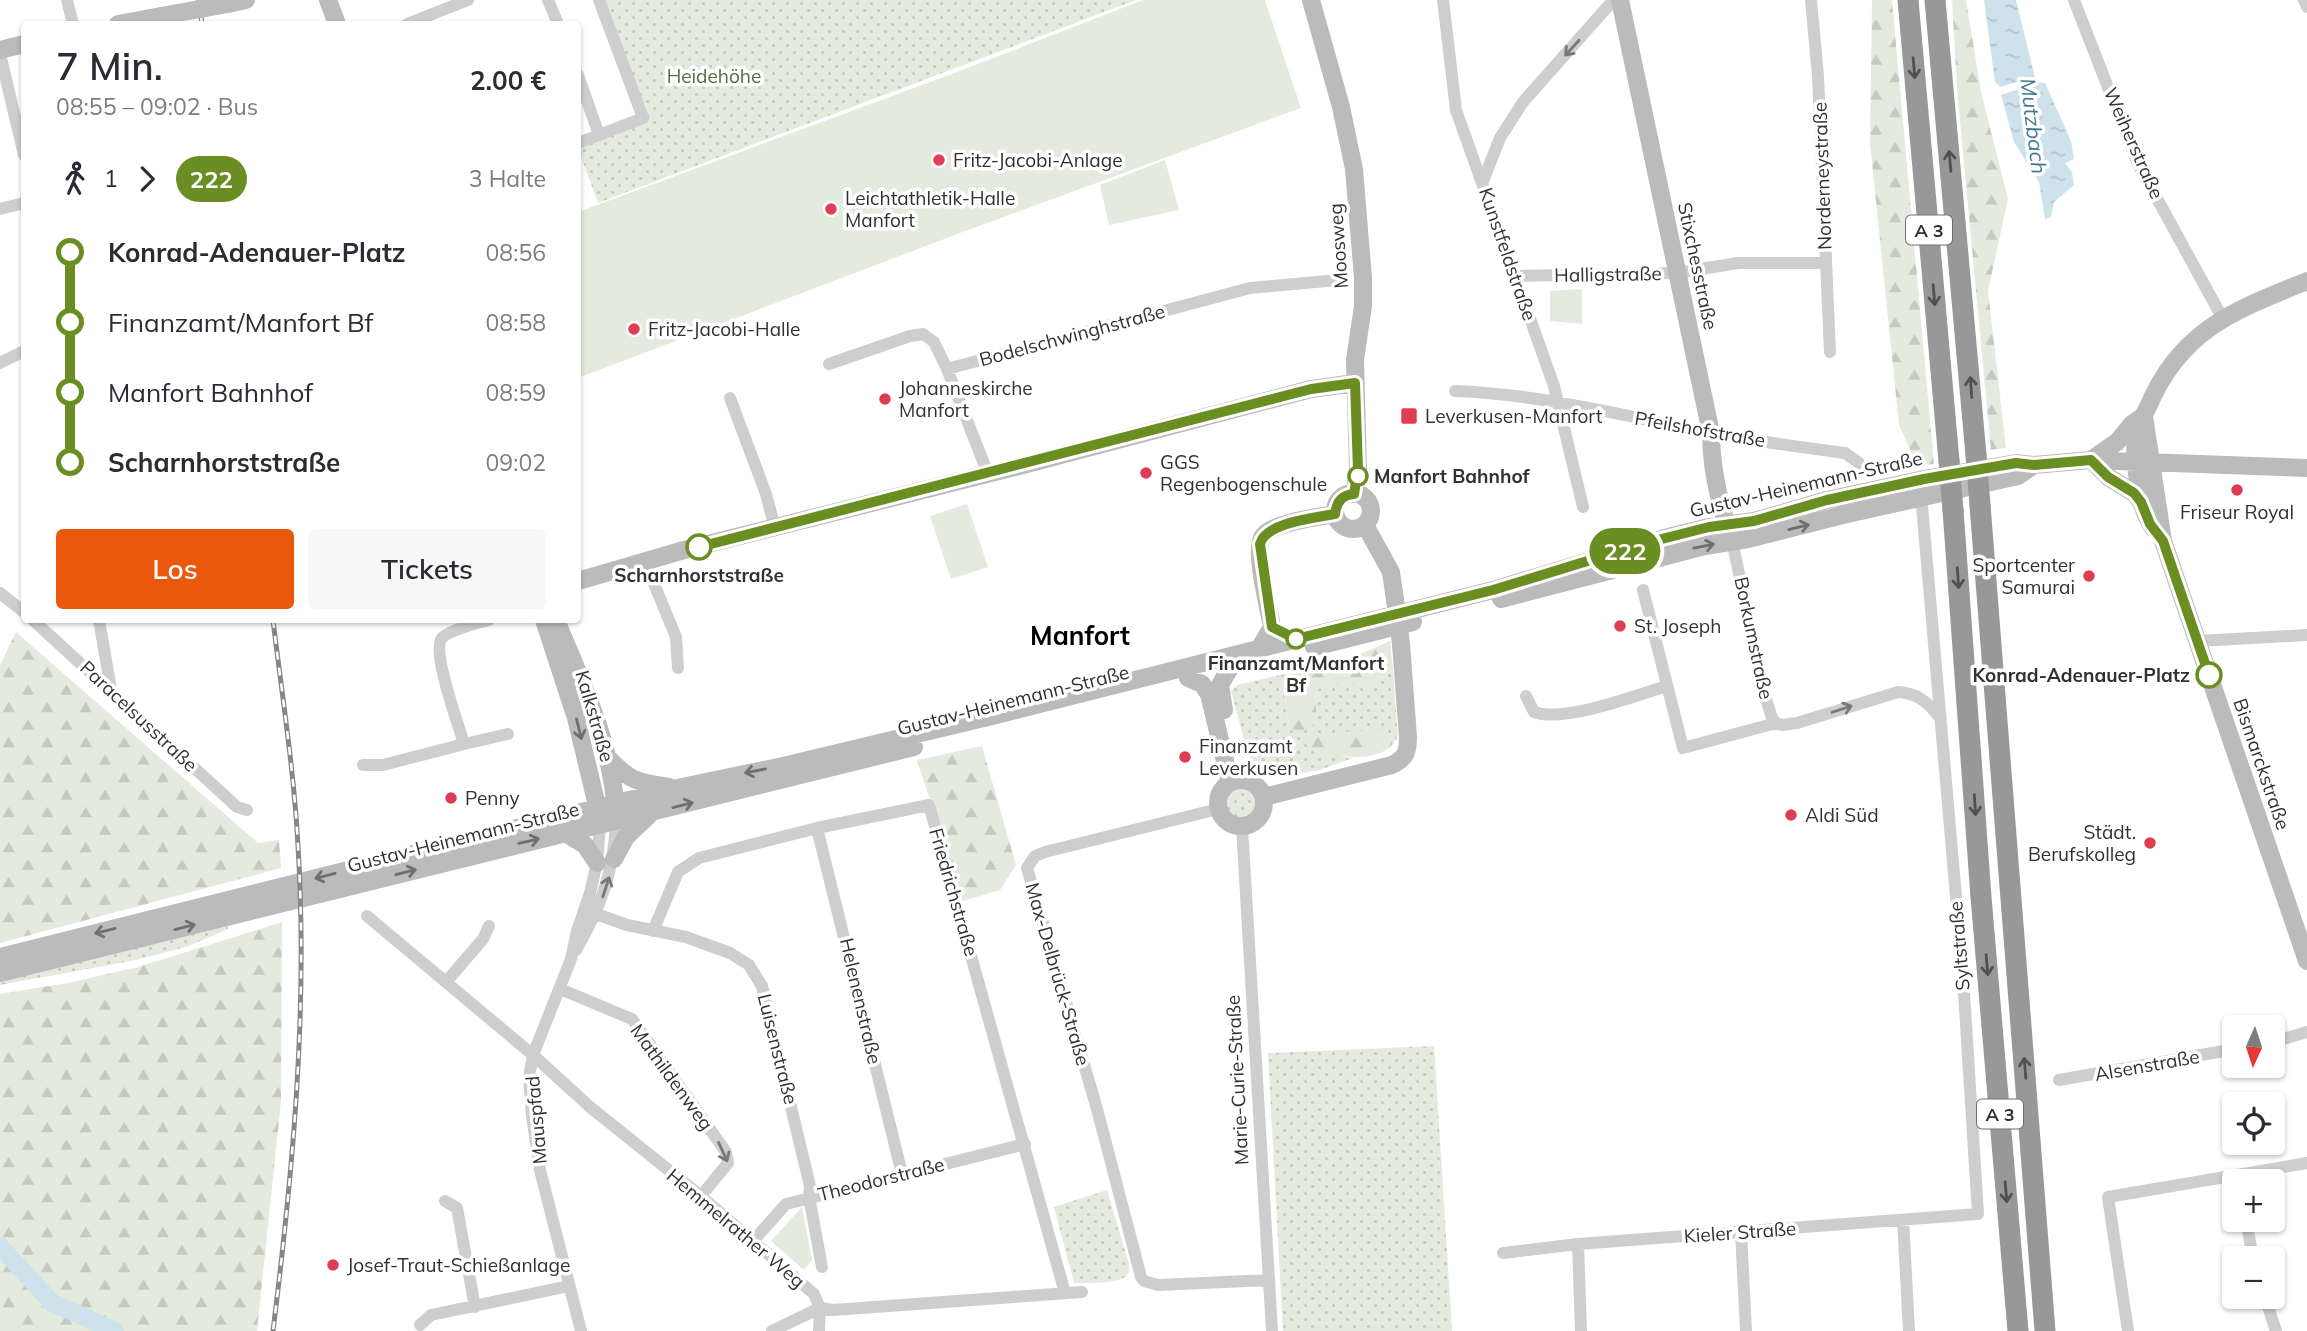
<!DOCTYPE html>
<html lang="de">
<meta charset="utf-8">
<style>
:root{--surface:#fff;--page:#f7f7f7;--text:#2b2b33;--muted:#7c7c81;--accent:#ea580c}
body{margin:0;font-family:Mulish,sans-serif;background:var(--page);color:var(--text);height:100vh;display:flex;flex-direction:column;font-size:26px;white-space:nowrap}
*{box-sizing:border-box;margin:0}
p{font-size:23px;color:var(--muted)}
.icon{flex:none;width:38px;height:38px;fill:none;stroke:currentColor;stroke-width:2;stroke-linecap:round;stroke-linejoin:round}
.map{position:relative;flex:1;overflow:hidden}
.panel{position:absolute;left:21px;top:21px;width:560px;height:602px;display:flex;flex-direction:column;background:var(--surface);border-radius:7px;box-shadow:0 2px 5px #0004}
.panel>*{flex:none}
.badge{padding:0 14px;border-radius:23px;font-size:24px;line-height:46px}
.needle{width:46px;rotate:183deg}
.controls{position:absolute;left:2222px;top:1015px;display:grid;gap:14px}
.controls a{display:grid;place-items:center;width:63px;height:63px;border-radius:7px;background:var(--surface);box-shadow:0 2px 5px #0004;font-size:35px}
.map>.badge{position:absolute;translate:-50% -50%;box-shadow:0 0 0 4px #fff}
.legs{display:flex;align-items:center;gap:10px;height:77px;padding:0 35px;font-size:23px}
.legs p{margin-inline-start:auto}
.overview{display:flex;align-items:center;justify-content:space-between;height:119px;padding:0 35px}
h1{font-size:38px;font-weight:600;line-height:52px}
.button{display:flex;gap:14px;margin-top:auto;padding:14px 35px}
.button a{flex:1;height:80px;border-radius:7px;background:var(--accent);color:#fff;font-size:28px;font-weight:600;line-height:80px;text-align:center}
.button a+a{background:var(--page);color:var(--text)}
ul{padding:0 35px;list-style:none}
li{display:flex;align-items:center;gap:24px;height:70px;font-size:26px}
li i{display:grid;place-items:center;width:10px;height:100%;margin:0 9px;background:currentColor}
li i::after{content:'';width:18px;height:18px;margin:-9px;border:5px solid;border-radius:50%;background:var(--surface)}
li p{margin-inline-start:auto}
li:first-child i{background:linear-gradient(#0000 50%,currentColor 0)}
li:last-child i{background:linear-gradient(currentColor 50%,#0000 0)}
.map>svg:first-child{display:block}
</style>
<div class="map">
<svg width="2307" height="1331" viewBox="0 0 2307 1331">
<defs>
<pattern id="grass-dots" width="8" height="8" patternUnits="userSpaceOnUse" patternTransform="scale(1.75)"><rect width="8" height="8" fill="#e5eade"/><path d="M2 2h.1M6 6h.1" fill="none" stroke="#c5c9bf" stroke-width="1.8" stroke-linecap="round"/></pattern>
<pattern id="forest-firs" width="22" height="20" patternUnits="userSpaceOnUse" patternTransform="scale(1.75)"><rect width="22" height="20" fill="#e5eade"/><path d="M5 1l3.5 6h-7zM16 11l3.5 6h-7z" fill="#c5c9bf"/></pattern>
<pattern id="water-ripples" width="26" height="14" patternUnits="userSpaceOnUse" patternTransform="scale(1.75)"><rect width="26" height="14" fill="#cee2ec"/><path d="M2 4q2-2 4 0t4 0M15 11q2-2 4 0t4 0" fill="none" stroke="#b1c2cb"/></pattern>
</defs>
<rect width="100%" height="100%" fill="#fff"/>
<path fill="url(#grass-dots)" d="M602,0h534l-538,203 -20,-55 69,-28z
M1393,670l5,66 -5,8 -6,-15 -72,23 38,6 -33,12 -43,7 -26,-12 -20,-74 6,-6 44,-10 9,55 27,-7 -2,-34 38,-6 16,2z
M1226 803a15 15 0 1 1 30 0a15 15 0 1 1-30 0Z
M227,924l1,5 -39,17 -53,14 -136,25v-5z
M1434,1046l18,285h-169l-15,-278z
M1107,1190l22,74c0,4 1,8 -2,11 -6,9 -42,8 -53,8l-20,-76z"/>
<path fill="url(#forest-firs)" d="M1872,0h20l42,464 -17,1 -18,-40 -29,-282z
M1952,0h14l15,92 27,107 -20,92 18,157 -15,2 -34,-361z
M16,632l242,211 21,-3 2,28 -281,75v-278z
M1390,641l3,29 -24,15 -16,-2 -38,6 2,34 -19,9 -8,-2 -9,-55 82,-22z
M1387,729l6,15c-18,20 -55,12 -78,8l-8,-13 7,-5z
M982,746l34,119 -16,25 -37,11 -46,-141z
M282,922l-1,179 -24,230h-257v-337l68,-11 70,-16z"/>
<path fill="#e5eade" d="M1143,0h122l36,108 -333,122 -390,148v-166l374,-138z
M1165,160l14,50 -70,15 -9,-40z
M1582,289v35l-32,-3v-30z
M967,504l21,63 -37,12 -21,-63z
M802,1207l10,53 -8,10 -33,-29z"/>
<path fill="url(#water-ripples)" d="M1984,0h32l20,82 9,1 26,58 3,18 -9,4 7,9 2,13 -20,17 -3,15 -6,2 -6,-37 -25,-40 -13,-47 22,-7 -1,-8 -21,7 -6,-5z"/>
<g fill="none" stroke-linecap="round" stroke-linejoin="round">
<path stroke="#cee2ec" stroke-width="18" d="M0,1246l51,56 64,29"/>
<path stroke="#cecece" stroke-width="12" d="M67,0l6,24
M548,0l10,24
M1443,0l13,110 98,276 29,121
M1811,0l7,76 12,276
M2074,0l63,162 86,157
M2304,0l3,7
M407,24l61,-24
M0,54l24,101
M578,75l21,60
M578,143l65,-25 -44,-118
M1483,181l17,-43 23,-36 87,-98 9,-4
M0,209l24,-6
M1516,276l160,-3 62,-10h88
M0,363l24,-12
M829,364l81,-28 13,-2 11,8 13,27 303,-81 87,-8
M947,369l41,105
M1455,391c86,3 169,25 252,41 46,9 92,15 138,21l14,10
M730,398l36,96 9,34
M1732,541l34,158 6,19 4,5
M645,562l31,75 2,31
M1643,590l40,158 93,-25 6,2 15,-2 101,-31c19,1 30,10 41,25
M0,593l24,19
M33,620l204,187 10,3
M99,620l12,69
M2198,641l109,-6
M1526,696l8,16c30,11 100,-16 133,-26
M464,744l44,-10
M363,765h20l81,-21c-5,-18 -33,-93 -22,-106 7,-8 36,-15 47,-18
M1218,809l-173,43 -10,4 -8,12 70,241 44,168 3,4 14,4 111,-5
M1242,827l30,504
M817,828l85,346
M585,910l42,15 59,12 44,16 19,12 13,21 48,200 -1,11 13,70
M367,916l166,139 57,52 111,89 113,98 6,14 -1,23
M653,931l25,-59 21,-14 118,-30 112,-23 136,488
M576,950c25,-43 38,-79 40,-128
M446,982l37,-43 6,-13
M560,989l72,30 94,133 2,11 -27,33
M2273,1042l34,-10
M2059,1080l176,-31
M445,1201l12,7 18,99
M1903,1220l6,111
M2246,1220l7,38
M1741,1232l5,99
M753,1241l33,-37 239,-60
M1578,1244l3,87
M1503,1253l75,-9 400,-30 -15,-237 -41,-471 -5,-13
M2265,1297l11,34
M420,1325l11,-10 138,-29
M581,1331l-41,-161 -8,-54 -3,-39 4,-22 38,-96 6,-28 13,-38 7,-30 3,-38
M772,1331l48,-23 13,2 249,-18
M2128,1331l-20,-134 199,-34"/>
<path stroke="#bbb" stroke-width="18" d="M328,0l9,24
M1311,0l30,107 13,62 9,109v28l-8,54 3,110 -4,24
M1620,0l91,433c0,34 8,69 19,101
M228,4l18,-4
M118,24l43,-8
M0,50l24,-6
M2144,416l19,125 144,420
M2091,460l26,-18 15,-18 7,-5
M2091,460l17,17 26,16 7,9
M1335 511a18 18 0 1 1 36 0a18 18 0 1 1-36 0Z
M1365,525l26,47 4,28
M2154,529c-14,-19 -16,-43 -18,-66 -1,-13 -2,-26 2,-38 2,-6 7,-11 10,-18 32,-77 87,-97 159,-126
M578,581l106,-31 339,-85 288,-76 44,-6
M1501,599l204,-53 43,-7 95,-24 175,-39 16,-11
M544,620l32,98 24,100
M556,620c26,63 57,126 60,195
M1314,647l99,-25
M1259,649l13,-22c-3,-18 -19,-78 -9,-91 11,-14 55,-19 72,-22
M1188,678l14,6 7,10 21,88
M1224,710l-4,-25 10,-17
M608,758c23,24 29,24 61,29
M1218 803a23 23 0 1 1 46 0a23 23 0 1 1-46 0Z
M1264,797l128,-32c14,-7 16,-13 16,-28l-7,-93
M565,833l20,12 12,18
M614,859l12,-22 22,-21
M0,957l677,-169 106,-22 205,-49 505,-127 175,-53 41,-10 45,-6 73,-21 97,-21 92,-16 18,2 57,-5 216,8
M0,973l914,-226"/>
<path stroke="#989898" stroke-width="21" d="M1908,0l41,461
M1935,0l41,455
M1980,505l65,826
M1953,510l28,387 37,434"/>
<defs>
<path id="rail" d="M199,0l3,24
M273,620c9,75 21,150 25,226 10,162 -5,324 -25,485"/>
</defs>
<use href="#rail" stroke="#868686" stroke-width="5"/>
<use href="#rail" stroke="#fff" stroke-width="2.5" stroke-dasharray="8" stroke-linecap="butt"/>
<path stroke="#bbb" stroke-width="18" d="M161,16l67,-12
M1395,600l6,44"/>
<path stroke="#989898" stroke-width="21" d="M1976,455l4,50
M1949,461l4,49"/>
</g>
<defs><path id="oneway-shaft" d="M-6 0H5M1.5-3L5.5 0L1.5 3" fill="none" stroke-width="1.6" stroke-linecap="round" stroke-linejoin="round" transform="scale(1.75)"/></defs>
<g stroke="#787878">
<use href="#oneway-shaft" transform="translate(1572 48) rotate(132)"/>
<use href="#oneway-shaft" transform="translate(1842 709) rotate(-18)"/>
<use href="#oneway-shaft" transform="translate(606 887) rotate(-72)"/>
<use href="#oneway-shaft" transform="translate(723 1152) rotate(65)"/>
</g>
<g stroke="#505050">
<use href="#oneway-shaft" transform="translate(1914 68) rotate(85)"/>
<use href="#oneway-shaft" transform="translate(1950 161) rotate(-95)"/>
<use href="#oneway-shaft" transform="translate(1934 295) rotate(85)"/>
<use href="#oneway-shaft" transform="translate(1971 387) rotate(-94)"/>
<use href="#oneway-shaft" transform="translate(1958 578) rotate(86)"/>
<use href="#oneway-shaft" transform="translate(1975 805) rotate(86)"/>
<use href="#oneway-shaft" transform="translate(1987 965) rotate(85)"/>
<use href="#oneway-shaft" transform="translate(2025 1068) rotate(-95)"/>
<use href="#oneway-shaft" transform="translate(2006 1192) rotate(85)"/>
</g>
<g stroke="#6f6f6f">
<use href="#oneway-shaft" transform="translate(1799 527) rotate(-14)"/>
<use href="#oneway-shaft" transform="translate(1704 546) rotate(-11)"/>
<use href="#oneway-shaft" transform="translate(579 729) rotate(76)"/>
<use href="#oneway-shaft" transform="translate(755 771) rotate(169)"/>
<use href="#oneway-shaft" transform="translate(683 805) rotate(-14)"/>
<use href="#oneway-shaft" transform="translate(529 841) rotate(-13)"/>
<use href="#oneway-shaft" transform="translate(406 872) rotate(-14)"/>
<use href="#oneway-shaft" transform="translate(325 876) rotate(166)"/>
<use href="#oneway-shaft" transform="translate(185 927) rotate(-14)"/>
<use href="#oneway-shaft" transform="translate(105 931) rotate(166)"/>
</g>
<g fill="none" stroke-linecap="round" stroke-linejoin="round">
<defs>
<path id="line-1" d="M699,547l612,-158 44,-6 3,87 -4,24c-12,1 -17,7 -19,20 -20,4 -69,8 -75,30l12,83 24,12 197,-49 153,-47 63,-16 45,-6 73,-21 97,-21 92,-16 18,2 57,-5 17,17 26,16 7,9 9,22 13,17 46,134"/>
</defs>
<use href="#line-1" stroke="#fff" stroke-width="16"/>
<use href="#line-1" stroke="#6b8e23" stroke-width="10"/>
</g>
<g fill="#de3e54" stroke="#fff" stroke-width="2.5">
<circle cx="939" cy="160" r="7"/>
<circle cx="831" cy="209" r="7"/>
<circle cx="634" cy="329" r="7"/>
<circle cx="885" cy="399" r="7"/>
<rect x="1400" y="407" width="18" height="18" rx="3.5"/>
<circle cx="1146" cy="473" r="7"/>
<circle cx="2237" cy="490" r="7"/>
<circle cx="2089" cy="576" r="7"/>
<circle cx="1620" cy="626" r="7"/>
<circle cx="1185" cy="757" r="7"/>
<circle cx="451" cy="798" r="7"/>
<circle cx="1791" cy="815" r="7"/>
<circle cx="2150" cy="843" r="7"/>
<circle cx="333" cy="1265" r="7"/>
</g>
<g fill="#fff" stroke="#6b8e23" stroke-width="3.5">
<circle cx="1358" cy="476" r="9"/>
<circle cx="699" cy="547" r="12"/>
<circle cx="1296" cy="639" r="9"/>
<circle cx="2209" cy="675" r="12"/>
</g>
<g text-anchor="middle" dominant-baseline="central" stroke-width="7" stroke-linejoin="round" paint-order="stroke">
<g fill="#fff" stroke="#6f6f6f" stroke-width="2">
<rect x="1906" y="215.5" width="46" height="29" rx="5"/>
<rect x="1977" y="1099.5" width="46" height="29" rx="5"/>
</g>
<g font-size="18" font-weight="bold" fill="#313131">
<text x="1929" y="230">A 3</text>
<text x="2000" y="1114">A 3</text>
</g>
<g font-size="19" fill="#576c40" stroke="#fff">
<text x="714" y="76">Heidehöhe</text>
</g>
<g font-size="19" fill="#313131" stroke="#fff">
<text transform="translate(2134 143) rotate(66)">Weiherstraße</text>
<text transform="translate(1822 176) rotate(-92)">Norderneystraße</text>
<text transform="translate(1338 246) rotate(-94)">Moosweg</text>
<text transform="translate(1508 254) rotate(71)">Kunstfeldstraße</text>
<text transform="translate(1698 266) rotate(78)">Stixchesstraße</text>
<text transform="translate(1608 274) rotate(-1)">Halligstraße</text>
<text transform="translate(1072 335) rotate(-15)">Bodelschwinghstraße</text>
<text transform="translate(1700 429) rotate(10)">Pfeilshofstraße</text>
<text transform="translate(1806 484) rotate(-13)">Gustav-Heinemann-Straße</text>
<text transform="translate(1754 638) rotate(78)">Borkumstraße</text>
<text transform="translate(1013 700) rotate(-14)">Gustav-Heinemann-Straße</text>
<text transform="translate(139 716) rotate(43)">Paracelsusstraße</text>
<text transform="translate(595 716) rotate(74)">Kalkstraße</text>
<text transform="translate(2262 764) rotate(71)">Bismarckstraße</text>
<text transform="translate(463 837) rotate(-14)">Gustav-Heinemann-Straße</text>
<text transform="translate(954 892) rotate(74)">Friedrichstraße</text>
<text transform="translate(1959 946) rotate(-95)">Syltstraße</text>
<text transform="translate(1058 974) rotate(74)">Max-Delbrück-Straße</text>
<text transform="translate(861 1001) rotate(77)">Helenenstraße</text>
<text transform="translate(778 1049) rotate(76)">Luisenstraße</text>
<text transform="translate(2147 1065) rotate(-10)">Alsenstraße</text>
<text transform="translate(672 1077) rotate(54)">Mathildenweg</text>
<text transform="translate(1237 1080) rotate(-93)">Marie-Curie-Straße</text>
<text transform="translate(536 1120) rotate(-95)">Mauspfad</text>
<text transform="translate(881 1179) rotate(-14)">Theodorstraße</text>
<text transform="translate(736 1228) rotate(40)">Hemmelrather Weg</text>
<text transform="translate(1740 1232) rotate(-4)">Kieler Straße</text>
</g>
<g font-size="19" fill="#313131" stroke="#fff" text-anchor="start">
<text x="953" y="160">Fritz-Jacobi-Anlage</text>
<text x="845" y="198">Leichtathletik-Halle<tspan x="845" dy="22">Manfort</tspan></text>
<text x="648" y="329">Fritz-Jacobi-Halle</text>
<text x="899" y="388">Johanneskirche<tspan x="899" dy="22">Manfort</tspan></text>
<text x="1425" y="416">Leverkusen-Manfort</text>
<text x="1160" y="462">GGS<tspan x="1160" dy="22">Regenbogenschule</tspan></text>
<text x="2237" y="512" text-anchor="middle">Friseur Royal</text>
<text x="2075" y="565" text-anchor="end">Sportcenter<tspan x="2075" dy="22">Samurai</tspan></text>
<text x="1634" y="626">St. Joseph</text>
<text x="1199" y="746">Finanzamt<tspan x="1199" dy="22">Leverkusen</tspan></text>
<text x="465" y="798">Penny</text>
<text x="1805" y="815">Aldi Süd</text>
<text x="2136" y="832" text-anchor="end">Städt.<tspan x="2136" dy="22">Berufskolleg</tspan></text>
<text x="347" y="1265">Josef-Traut-Schießanlage</text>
</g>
<g font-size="19" font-weight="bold" fill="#313131" stroke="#fff">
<text x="1374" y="476" text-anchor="start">Manfort Bahnhof</text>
<text x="699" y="575">Scharnhorststraße</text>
<text x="1296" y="663">Finanzamt/Manfort<tspan x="1296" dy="22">Bf</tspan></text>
<text x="2190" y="675" text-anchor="end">Konrad-Adenauer-Platz</text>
</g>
<g font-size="21" font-style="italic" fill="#427891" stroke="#fff">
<text transform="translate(2034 126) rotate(83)">Mutzbach</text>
</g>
<g font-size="26" font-weight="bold" fill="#000" stroke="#fff">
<text x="1080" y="635">Manfort</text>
</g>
</g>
</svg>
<div class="controls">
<a><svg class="needle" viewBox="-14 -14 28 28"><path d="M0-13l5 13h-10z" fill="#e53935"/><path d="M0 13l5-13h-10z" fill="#7c7c81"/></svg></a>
<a><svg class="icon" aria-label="locate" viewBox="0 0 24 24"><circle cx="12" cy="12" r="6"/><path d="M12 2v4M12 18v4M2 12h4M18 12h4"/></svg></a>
<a>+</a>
<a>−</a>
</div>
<b class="badge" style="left:1625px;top:551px;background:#6b8e23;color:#fff">222</b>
<section class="panel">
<div class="overview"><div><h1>7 Min.</h1><p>08:55 – 09:02 · Bus</p></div><b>2.00 €</b></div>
<div class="legs"><svg class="icon" aria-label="walk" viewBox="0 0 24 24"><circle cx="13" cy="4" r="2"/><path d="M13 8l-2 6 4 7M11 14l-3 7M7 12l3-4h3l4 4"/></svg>1<svg class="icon" aria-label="forward" viewBox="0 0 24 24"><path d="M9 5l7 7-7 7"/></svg><b class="badge" style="background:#6b8e23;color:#fff">222</b><p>3 Halte</p></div>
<ul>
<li><i style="color:#6b8e23"></i><b>Konrad-Adenauer-Platz</b><p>08:56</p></li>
<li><i style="color:#6b8e23"></i><span>Finanzamt/Manfort Bf</span><p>08:58</p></li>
<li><i style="color:#6b8e23"></i><span>Manfort Bahnhof</span><p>08:59</p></li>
<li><i style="color:#6b8e23"></i><b>Scharnhorststraße</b><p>09:02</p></li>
</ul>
<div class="button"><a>Los</a><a>Tickets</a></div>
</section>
</div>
